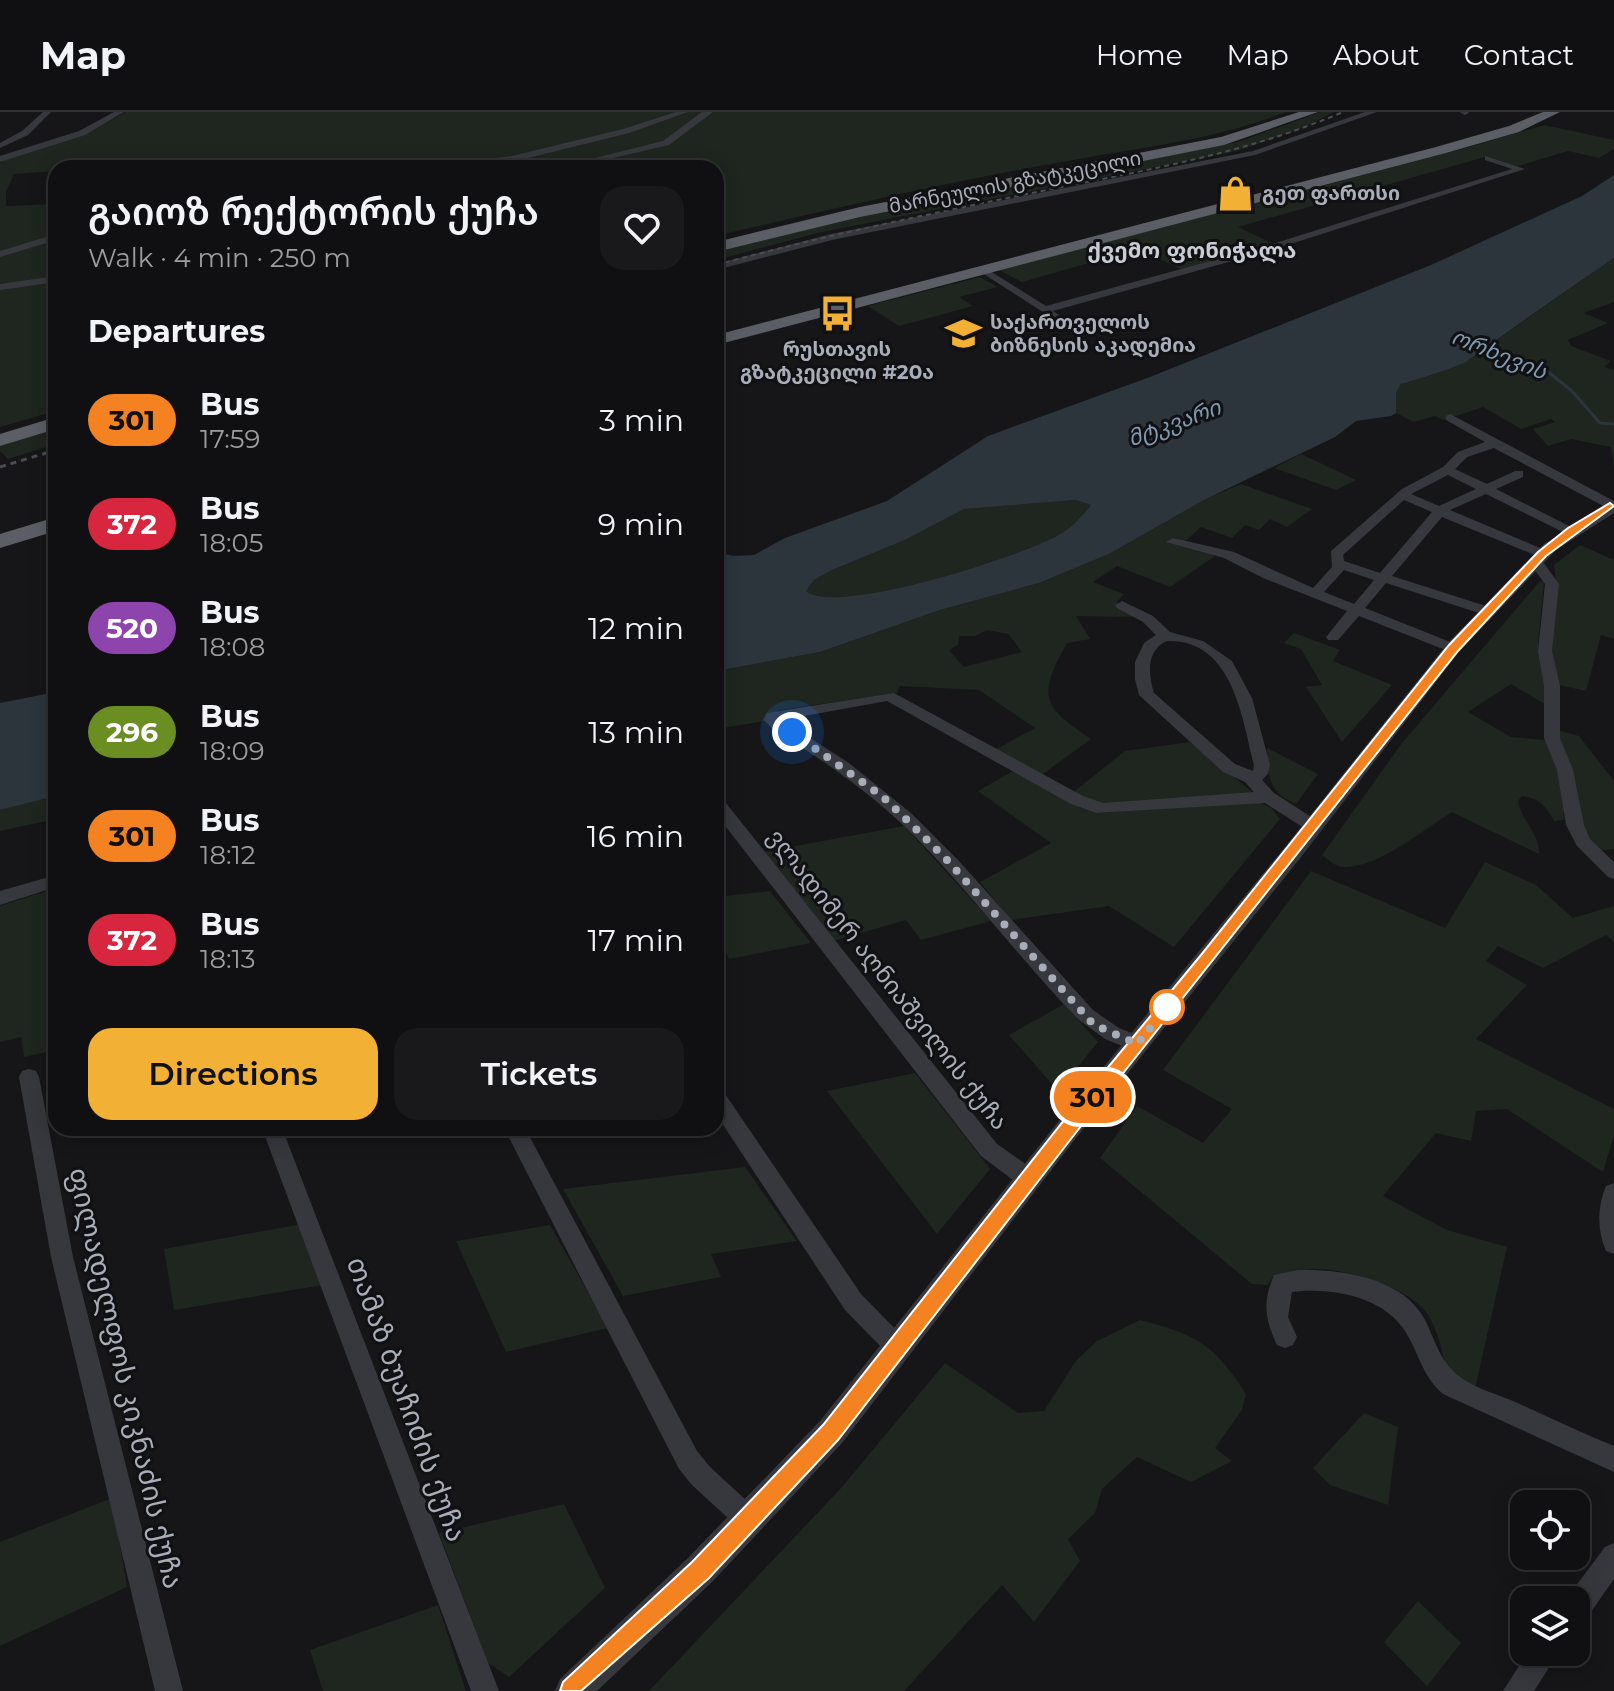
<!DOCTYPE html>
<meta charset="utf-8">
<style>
:root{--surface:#101012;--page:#19191b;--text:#f1f3f6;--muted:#9c9d9f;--line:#303032;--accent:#f2b134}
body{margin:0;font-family:Montserrat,"Noto Sans Georgian",sans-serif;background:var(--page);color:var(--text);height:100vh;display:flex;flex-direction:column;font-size:30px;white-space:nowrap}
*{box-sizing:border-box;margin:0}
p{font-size:26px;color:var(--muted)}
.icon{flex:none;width:44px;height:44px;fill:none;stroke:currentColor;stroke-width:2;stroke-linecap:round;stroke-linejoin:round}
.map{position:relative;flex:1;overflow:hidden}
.drawer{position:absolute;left:48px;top:48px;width:676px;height:976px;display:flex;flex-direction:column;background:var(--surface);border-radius:24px;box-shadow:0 4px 20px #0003,0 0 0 2px var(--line)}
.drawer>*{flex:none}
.badge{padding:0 16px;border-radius:26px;font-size:28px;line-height:52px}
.buttons{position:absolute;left:1510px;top:1378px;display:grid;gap:16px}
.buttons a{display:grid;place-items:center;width:80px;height:80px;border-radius:16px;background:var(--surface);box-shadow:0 4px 20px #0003,0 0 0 2px var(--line);font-size:40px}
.you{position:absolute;width:40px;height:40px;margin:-20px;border:6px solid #fff;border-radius:50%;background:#1a73e8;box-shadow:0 0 0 12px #1a73e833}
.map>.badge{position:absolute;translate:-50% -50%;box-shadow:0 0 0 4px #fff}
h2{padding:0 40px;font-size:30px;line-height:72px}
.round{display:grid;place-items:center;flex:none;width:84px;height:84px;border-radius:24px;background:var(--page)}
.headline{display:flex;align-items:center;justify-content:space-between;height:136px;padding:0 40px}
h1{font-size:38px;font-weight:600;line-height:60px}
.button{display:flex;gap:16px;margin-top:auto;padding:16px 40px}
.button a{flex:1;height:92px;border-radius:24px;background:var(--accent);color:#111;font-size:32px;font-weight:600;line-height:92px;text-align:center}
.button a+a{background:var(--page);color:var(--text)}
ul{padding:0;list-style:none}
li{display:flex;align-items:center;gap:24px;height:104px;padding:0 40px}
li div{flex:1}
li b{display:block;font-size:30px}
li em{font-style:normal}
li .badge{min-width:88px;font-weight:700;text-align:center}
header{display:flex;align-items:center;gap:48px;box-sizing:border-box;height:112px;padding:0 40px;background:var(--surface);border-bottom:2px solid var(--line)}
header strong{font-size:38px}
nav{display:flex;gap:44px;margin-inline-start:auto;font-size:28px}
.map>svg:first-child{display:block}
</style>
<header>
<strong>Map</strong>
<nav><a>Home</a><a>Map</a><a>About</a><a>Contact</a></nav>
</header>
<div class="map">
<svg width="1614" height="1579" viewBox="0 0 1614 1579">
<rect width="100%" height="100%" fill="#161618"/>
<path fill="#1e261f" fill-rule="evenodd" d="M126,0h1160c-67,27 -136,34 -207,47 -122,21 -243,49 -363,77v-68h-660v3l-42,3 -8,18v14l50,-2v207l-56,16v-266l89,-29z
M1321,0h13l-31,16 -66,23 -415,81 -106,28v-10l127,-31 395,-77z
M1544,13l70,15v9l-15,9 -31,-7 -53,16 -30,-10 -247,70 34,16 -89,27 -45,-21 -116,33 -23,-12 467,-122z
M1614,146v44l-30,11 24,10 -40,17 3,6 40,15 -7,6 10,3v97l-3,-20 -40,-8 -23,7 -15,-17 22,-7 -4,-3 -30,10 -38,-22 -39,13 -9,-4 -21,6 -18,-9v-20l5,-9c9,-2 59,-18 65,-22 48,-34 98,-70 148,-104z
M980,165l18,10 -39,10 14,9 -74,20 -31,-20z
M56,316v16l-48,15 -8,-8v-7z
M1301,342l55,26 -20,10 -62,-22z
M1241,372l71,25 -25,18 -17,-8 -11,11 -14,-5 -13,13 -31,-11 -17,15 31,14 -45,31 -53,-21 -24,16 31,12 -7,8 4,7 15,8 -60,-1 14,23 -23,4c-30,54 -25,63 24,96l-51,37 -47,-25 42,-23 -56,-38 -79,-4 -3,7 -118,17 -13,7 -1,4 -49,8v-58l104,-19 120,-42 99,-27 70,-29 95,-54zM987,518l21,4 14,18 -58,15 -15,-17 9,-5 1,-9h16z
M1076,388l15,5c-6,8 -17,20 -26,26 -33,23 -229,86 -259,60l8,-11 18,-10 75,-31 57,-30z
M1580,433l34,15v79l-13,-4 -15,56 -27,-6 -10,-34 7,-70 -2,-16z
M1540,469l4,1 -6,62 8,39v22l-35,-21 -43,28 43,25 34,3 16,38 3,42 -10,1c-8,-15 -15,-23 -32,-25l-4,5c3,20 22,32 21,53l-87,-42c-26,16 -76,57 -108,55 -9,0 -15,-7 -22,-12l80,-112z
M1294,521l46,17 -7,11 59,24 -50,57 -36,-55 16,-2 -21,-36 -17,-6z
M1557,618l22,6 35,45v68l-18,2 -15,-27z
M1190,630l61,49v4l-146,12 -34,-13 54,-43z
M1267,636l51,26 -22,30c-27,-11 -29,-29 -29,-56z
M1013,659l68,37 19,5 159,-11 12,6 9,11 -106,128 -65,-41 -98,14 -31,-38 71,-39 -73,-52z
M56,684v23l-56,12v-21z
M904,714l87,95 -70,19 -15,-20 -73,21 -70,-89z
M1485,750l51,23 37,33 41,-12v36l-8,-7 -63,33 -45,-22 -12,15 41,24 -51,54 138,70v26l-11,37 -96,-63 -31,2 -5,30 -35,-8 -53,63 64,34 60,17 -32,142 -29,-21c-4,-18 -8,-37 -18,-53 -16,-27 -81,-46 -111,-46 -14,0 -29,4 -43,6l-6,10 -16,-1 -152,-126 37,-52 66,37 29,-34 -69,-39 148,-199 134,57z
M56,776v162l-32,7 -3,-20 -21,5v-136z
M770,779l41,52 -82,16 -6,-13 -7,1v-50z
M1064,892l34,38 -40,49 -49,-56z
M915,961l75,96 -53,65 -110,-143z
M745,1055l52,74 -86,13 10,23 -98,19 -60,-107z
M302,1112l21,61 -149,25 -10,-61z
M550,1113l58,103 -102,24 -50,-111z
M1140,1208c57,15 74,24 106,74l-4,16 -27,38 17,13 -41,21 -54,-25 -35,32 -7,24 -27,26 12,22 -46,61 -32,-37 -98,106h-255l193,-204 103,-124 73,50 26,-2 31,-49 22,-21z
M1364,1301l34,14 -10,78 -58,-20 -17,-17z
M112,1386l15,89 -127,59v-104z
M564,1392l41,84 -96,89 -21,-14 -49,-130z
M1418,1489l43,42 -34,43 -43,-44z
M438,1493l28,86h-143l-13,-41z"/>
<path fill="#2c353c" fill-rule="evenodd" d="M1614,63v83c-50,34 -100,69 -148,104 -6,4 -56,20 -65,22l-5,9v20l-5,3 -35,5 -21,16 -131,63 -95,54 -70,29 -99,27 -120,42 -104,19v-119l17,4 21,-1 31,-17 102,-37 101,-65 162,-59 281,-112 151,-69zM1076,388l15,5c-6,8 -17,20 -26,26 -33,23 -230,86 -259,60l8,-11 18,-10 75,-31 57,-30z
M56,580v104l-56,14v-107z"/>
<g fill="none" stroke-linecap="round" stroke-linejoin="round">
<path stroke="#2c353c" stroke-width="3" d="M1473,235l69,20 30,24 28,32 14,1"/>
<path fill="#37383d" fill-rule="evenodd" d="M43,0h8l-23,23 -28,13v-5l22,-12z
M114,0h10l-39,23 -85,27v-6l79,-25z
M676,0h12l-59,21 -117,29 -104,6 104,-12 111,-27z
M702,0h11l-44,33 -99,23h-15l108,-27z
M1365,0h12l-122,43 -423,85 -116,30v-6l115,-30 422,-83z
M1459,0h9l1,1 -4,2z
M1485,44l40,13 -250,80 -222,62 25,16 1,2 -5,3 -95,-61 8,-2 59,37 223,-61 243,-76 -27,-9z
M56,122v6l-56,17v-6z
M56,164v6l-56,8v-6z
M1450,302l164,87v9l-5,-1 -115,-61 -27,9 -12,12 32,15 28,-13h8v6l-27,12 83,42 -2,3h-10l-81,-40 -36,16 97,41v6l-5,1 -100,-41 -50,59 100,32v6h-10l-96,-31 -21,25 93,37v6h-10l-89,-35 -21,24h-10l-2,-3 21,-26 -84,-33 -39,-20 -58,-16 7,-4 61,14 79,36 19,-21 -1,-16 71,-62 41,-22 15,-15 27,-10 -39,-22v-4zM1448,363l28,14 -37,17 -28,-12zM1404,388l28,12 -52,61 -36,-12 -1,-6zM1344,458l30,10 -20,24 -30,-12z
M1535,445l5,1 19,26 -7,67 8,35v52l13,32 11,55 6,14 24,23v17l-6,-2 -31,-31 -11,-21 -9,-55 -13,-32v-52l-6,-35 7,-67 -17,-23z
M1122,489l31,15 17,16 33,9 29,20 20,37 18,67 -2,9 -6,6 12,13 45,29 3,4 -3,4h-12l-42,-27 -169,10 -25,-9 -184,-103 -105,19 67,43 63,51 46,46 135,150 26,18 25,10 3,6 -3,6 -7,2 -32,-13 -26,-19c-62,-63 -113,-135 -177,-196 -39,-37 -83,-66 -129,-95l-9,-9 3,-7 6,-1 121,-19 189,103 20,7 151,-11 -9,-10 -22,-10 -84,-77 -4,-16v-17l9,-19 12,-8 -13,-13 -26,-14 -2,-3zM1167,529c66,-2 75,77 87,124l-1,6 -18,-7 -81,-71c-6,-19 -8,-43 13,-52z
M716,684l6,2 275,346 40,28 3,7 -3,7 -8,2 -8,-2 -40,-30 -265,-342z
M56,763v12l-56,18v-14z
M29,957l7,2 3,6 34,180 110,434h-28l-104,-434 -32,-180 3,-6z
M716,976l7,3 138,203 46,47 4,8 -4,8 -8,4 -8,-4 -46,-47 -129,-196z
M262,1016h20l217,563h-28z
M504,1016h21l172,323 13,16 48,44 4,9 -4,9 -9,4 -9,-4 -48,-44 -13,-16z
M1614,1071v71l-8,-3c-9,-21 -9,-44 0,-65z
M1298,1158c42,-1 103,7 126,48 12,23 16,46 39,61 15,10 33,15 50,22 34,15 67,31 101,45v26l-171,-78c-21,-18 -24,-41 -38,-63 -22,-35 -75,-44 -113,-39l-4,25 9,20 -4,8 -8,3 -8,-3c-12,-26 -15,-42 -3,-70z
M1614,1431v36l-28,40 -10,4v-23l-10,-1 39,-52z
M1528,1540h31l-25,39h-31z"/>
<path fill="#37383d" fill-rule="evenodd" d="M1614,389v12l-58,37 -97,102 -158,205 -225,281 -234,305 -130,139 -115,109h-42l5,-12 128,-121 132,-137 238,-299 227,-275 162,-203 97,-100z"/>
<path fill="#5b5e65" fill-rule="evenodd" d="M1299,0h19l-94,33 -364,72 -144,35v-10l144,-35 361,-70z
M1543,0h17l-41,20 -73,21 -730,192v-10l720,-188 73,-21z
M56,305v12l-56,17v-12z
M56,405v14l-56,17v-14z"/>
<path stroke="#4a4c52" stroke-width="2" stroke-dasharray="5 4" stroke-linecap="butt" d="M716,153c106,-29 213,-51 321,-73 104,-21 208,-38 306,-80"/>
<path stroke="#4a4c52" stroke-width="3" stroke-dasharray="6 5" stroke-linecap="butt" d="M0,355l56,-17"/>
</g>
<path fill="#f58220" stroke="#fff" stroke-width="2" d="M1610,391l4,3 -68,50 -88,95 -384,484 -236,305 -129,138 -128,113h-21l3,-9 129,-120 131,-137 238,-301 140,-169 248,-310 89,-93 30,-24z"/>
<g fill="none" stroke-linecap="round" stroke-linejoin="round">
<path stroke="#a8adb8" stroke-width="8" stroke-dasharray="0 14.4" d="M792,620l90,64 30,29 36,36 145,163 44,20 35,-42 -5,5"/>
</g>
<defs>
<symbol id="shop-bare" viewBox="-9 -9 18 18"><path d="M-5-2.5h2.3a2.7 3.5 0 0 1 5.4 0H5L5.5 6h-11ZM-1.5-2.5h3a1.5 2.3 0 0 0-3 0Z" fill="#f2b134" stroke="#111113" stroke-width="2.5" paint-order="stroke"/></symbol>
<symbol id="bus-bare" viewBox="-9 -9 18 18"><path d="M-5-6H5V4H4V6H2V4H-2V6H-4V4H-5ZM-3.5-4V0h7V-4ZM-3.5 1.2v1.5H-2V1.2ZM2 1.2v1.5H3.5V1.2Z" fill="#f2b134" stroke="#111113" stroke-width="2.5" paint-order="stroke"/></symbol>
<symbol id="university-bare" viewBox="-9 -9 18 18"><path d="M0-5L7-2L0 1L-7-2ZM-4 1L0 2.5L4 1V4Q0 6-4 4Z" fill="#f2b134" stroke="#111113" stroke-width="2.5" paint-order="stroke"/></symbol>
</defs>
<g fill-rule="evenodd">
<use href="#shop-bare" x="1210" y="56" width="51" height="51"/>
<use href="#bus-bare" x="812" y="176" width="51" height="51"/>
<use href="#university-bare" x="938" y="196" width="51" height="51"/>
</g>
<circle fill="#fff" stroke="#f58220" stroke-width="4" cx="1167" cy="895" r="16"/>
<g text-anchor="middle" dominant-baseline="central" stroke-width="6" stroke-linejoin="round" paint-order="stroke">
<g font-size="20" fill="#a8adb8" stroke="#111113">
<text transform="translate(1015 70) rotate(-11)">მარნეულის გზატკეცილი</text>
</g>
<g font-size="20" font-weight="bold" fill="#a8adb8" stroke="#111113" text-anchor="start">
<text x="1262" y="81">გეთ ფართსი</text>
<text x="990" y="210">საქართველოს<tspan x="990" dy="23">ბიზნესის აკადემია</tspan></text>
<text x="837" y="237" text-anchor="middle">რუსთავის<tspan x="837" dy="23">გზატკეცილი #20ა</tspan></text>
</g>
<g font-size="22" font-weight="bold" fill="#c9ccd4" stroke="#111113">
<text x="1192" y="138">ქვემო ფონიჭალა</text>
</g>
<g font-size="22" font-style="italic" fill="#7f9bb3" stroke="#111113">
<text transform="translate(1499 242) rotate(22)">ორხევის</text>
<text transform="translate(1174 311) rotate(-20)">მტკვარი</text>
</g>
<g font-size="24" fill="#a8adb8" stroke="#111113">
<text transform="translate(888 867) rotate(52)">ვლადიმერ აღნიაშვილის ქუჩა</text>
</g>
<g font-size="28" fill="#a8adb8" stroke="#111113">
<text transform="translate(126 1266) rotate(77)">ფილადელფოს კიკნაძის ქუჩა</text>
<text transform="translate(407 1287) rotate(70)">თამაზ ბუაჩიძის ქუჩა</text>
</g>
</g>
</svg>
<div class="buttons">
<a><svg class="icon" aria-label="locate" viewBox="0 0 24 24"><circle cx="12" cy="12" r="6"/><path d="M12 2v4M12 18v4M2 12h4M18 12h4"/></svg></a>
<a><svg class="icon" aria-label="layers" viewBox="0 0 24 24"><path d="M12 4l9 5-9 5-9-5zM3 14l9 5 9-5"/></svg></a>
</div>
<div class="you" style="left:792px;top:620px"></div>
<b class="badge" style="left:1093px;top:985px;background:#f58220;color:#111">301</b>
<section class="drawer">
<div class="headline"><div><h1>გაიოზ რექტორის ქუჩა</h1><p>Walk · 4 min · 250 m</p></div><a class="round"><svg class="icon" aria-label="heart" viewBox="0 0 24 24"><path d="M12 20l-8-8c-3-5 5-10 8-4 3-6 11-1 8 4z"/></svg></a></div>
<h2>Departures</h2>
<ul>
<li><span class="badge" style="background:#f58220;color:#111">301</span><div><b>Bus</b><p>17:59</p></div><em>3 min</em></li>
<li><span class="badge" style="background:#d7263d;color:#fff">372</span><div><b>Bus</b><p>18:05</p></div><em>9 min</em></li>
<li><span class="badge" style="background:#8e44ad;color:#fff">520</span><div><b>Bus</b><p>18:08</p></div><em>12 min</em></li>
<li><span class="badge" style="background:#6b8e23;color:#fff">296</span><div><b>Bus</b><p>18:09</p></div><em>13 min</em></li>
<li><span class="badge" style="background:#f58220;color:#111">301</span><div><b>Bus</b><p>18:12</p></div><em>16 min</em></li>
<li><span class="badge" style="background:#d7263d;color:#fff">372</span><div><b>Bus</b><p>18:13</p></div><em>17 min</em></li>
</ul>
<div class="button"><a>Directions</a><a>Tickets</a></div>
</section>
</div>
